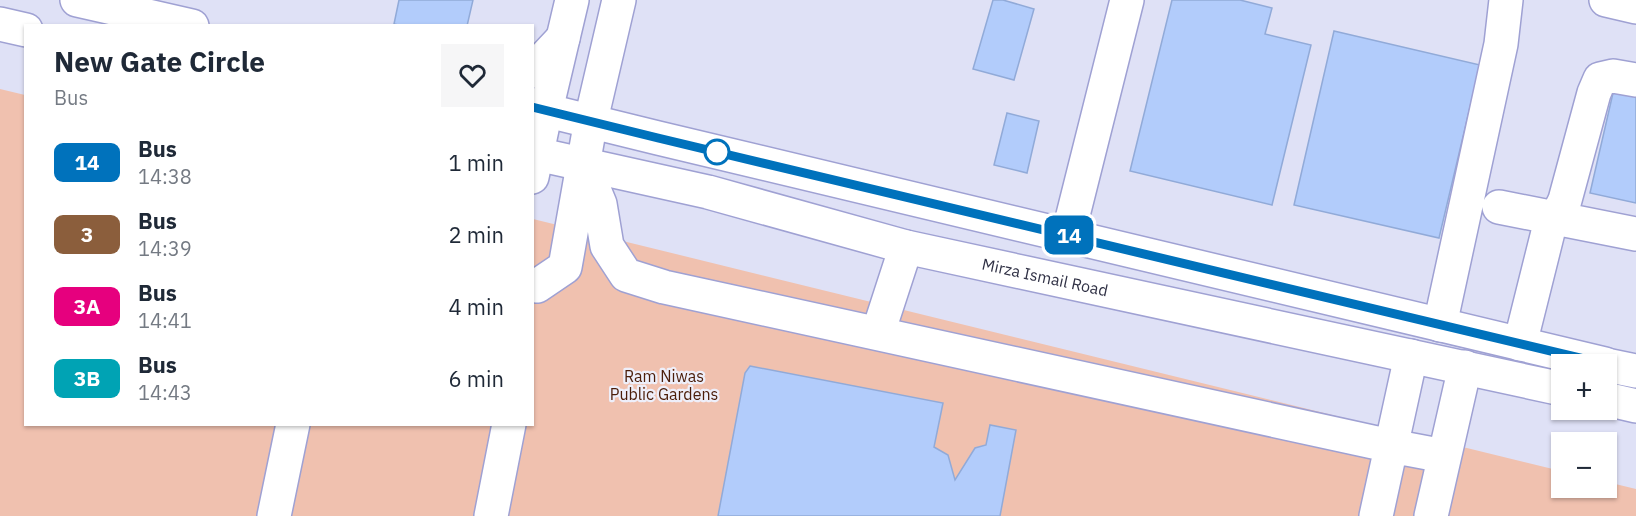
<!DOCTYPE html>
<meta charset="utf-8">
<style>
:root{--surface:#fff;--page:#f6f6f7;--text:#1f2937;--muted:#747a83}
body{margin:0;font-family:"IBM Plex Sans",sans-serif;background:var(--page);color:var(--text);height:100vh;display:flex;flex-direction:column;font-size:22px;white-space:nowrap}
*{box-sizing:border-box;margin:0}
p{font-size:20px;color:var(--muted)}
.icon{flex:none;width:33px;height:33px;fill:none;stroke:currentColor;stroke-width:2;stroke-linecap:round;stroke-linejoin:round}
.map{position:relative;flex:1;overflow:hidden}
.drawer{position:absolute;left:24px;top:24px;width:510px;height:402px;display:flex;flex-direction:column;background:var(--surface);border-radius:0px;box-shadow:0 2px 4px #0004}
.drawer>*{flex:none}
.badge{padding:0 12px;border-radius:9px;font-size:21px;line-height:39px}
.controls{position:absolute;left:1551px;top:354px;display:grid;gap:12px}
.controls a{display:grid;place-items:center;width:66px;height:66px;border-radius:0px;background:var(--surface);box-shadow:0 2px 4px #0004;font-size:30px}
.map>.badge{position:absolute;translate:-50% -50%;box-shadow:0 0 0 3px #fff}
.round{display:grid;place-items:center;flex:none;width:63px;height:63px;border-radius:0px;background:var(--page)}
.overview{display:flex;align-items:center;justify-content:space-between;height:102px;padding:0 30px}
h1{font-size:28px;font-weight:700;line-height:45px}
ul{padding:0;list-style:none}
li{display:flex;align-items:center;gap:18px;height:72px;padding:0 30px}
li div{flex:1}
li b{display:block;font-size:22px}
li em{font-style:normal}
li .badge{min-width:66px;font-weight:700;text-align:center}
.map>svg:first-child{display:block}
</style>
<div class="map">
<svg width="1636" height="516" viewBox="0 0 1636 516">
<rect width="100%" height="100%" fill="#dfe1f6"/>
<path fill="#f0c1af" d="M0,89l25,6 1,329h506l1,-205 1028,252 1,17h44l1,-6 29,7v27h-1636z"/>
<path fill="#b2ccfb" stroke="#91aad8" stroke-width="1.5" d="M399,0h74l-6,26h-65l-8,-2z
M993,0h10l31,9 -20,71 -41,-11z
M1172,0h68l32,8 -7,26 46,11 -39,160 -142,-34z
M1334,31l146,34 -41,173 -145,-33z
M1616,80l20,5v118l-46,-10z
M1007,113l32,8 -12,52 -33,-8z
M750,366l193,37 -9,44 14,8 7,25 20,-32 11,-3 4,-20 26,5 -16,86h-282l27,-143z"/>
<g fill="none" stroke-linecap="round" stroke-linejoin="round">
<defs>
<path id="minor" d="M1606,0l30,7
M546,110l26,-110
M591,120l28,-120
M584,165l16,39 7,42 19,29 38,12 727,159 53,10
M1499,207l137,27
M1068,235l59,-235
M1440,325l61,-281 5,-44
M878,333l28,-86
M1520,344l29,-116c5,-11 12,-17 16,-28l29,-107 6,-14 13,-3 23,4
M274,516l19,-92
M1376,516l35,-160
M1431,516l34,-149"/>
<path id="major" d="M532,177l14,-67
M537,286l28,-19 26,-147
M491,516l18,-92"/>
<g id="highway">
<path d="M77,0l115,26"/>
<path d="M0,24l26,6"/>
<path d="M532,71l31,-33"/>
<path d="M532,107l126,31 947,226"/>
<path id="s1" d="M532,153l176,39 198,55 656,142"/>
<path d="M1606,365l30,6"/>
<path d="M1606,399l30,7"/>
</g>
</defs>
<use href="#minor" stroke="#9fa1d3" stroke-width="36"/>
<use href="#major" stroke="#9fa1d3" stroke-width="36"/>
<use href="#highway" stroke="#9fa1d3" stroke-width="36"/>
<use href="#minor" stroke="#fff" stroke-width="33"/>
<use href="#major" stroke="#fff" stroke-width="33"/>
<use href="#highway" stroke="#fff" stroke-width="33"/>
</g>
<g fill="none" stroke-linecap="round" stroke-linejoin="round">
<defs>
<path id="line" d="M532,107l126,31 947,226"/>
</defs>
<use href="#line" stroke="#fff" stroke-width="14"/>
<use href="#line" stroke="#0072bc" stroke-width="9"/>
</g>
<circle fill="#fff" stroke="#0072bc" stroke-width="3" cx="717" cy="152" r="12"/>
<g text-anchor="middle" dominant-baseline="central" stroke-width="4.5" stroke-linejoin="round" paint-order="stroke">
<g font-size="16" fill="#303145" stroke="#eeeffa">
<text stroke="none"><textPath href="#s1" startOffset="528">Mirza Ismail Road</textPath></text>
</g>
<g font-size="16" fill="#4b1d09" stroke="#eeeffa">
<text x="664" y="376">Ram Niwas<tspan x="664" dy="18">Public Gardens</tspan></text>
</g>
</g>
</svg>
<div class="controls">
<a>+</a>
<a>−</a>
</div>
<b class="badge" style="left:1069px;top:235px;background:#0072bc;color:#fff">14</b>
<section class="drawer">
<div class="overview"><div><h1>New Gate Circle</h1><p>Bus</p></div><a class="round"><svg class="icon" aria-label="heart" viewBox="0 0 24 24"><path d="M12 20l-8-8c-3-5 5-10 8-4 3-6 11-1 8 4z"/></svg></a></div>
<ul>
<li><span class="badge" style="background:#0072bc;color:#fff">14</span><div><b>Bus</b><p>14:38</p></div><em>1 min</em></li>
<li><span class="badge" style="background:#8b5e3c;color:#fff">3</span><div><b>Bus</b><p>14:39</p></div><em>2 min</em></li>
<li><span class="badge" style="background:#e6007e;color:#fff">3A</span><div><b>Bus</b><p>14:41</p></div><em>4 min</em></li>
<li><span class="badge" style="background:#00a3b4;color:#fff">3B</span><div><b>Bus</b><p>14:43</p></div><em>6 min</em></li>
</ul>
</section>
</div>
